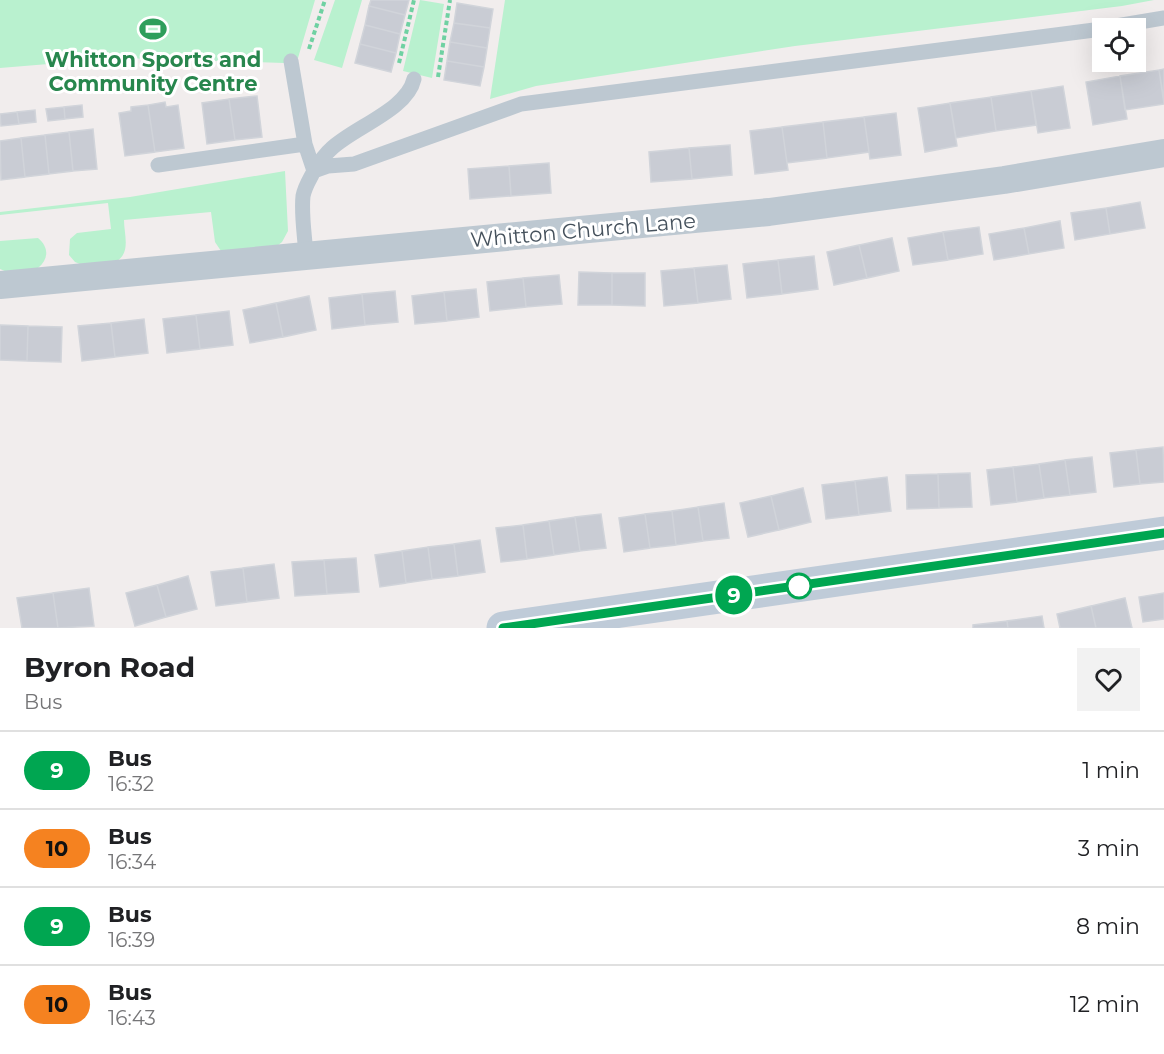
<!DOCTYPE html>
<style>
:root{--surface:#fff;--page:#f2f2f2;--text:#202124;--muted:#757577;--line:#e0e0e0}
body{margin:0;font-family:Montserrat,sans-serif;background:var(--page);color:var(--text);height:100vh;display:flex;flex-direction:column;font-size:22px;white-space:nowrap}
*{box-sizing:border-box;margin:0}
p{font-size:20px;color:var(--muted)}
.icon{flex:none;width:33px;height:33px;fill:none;stroke:currentColor;stroke-width:2;stroke-linecap:round;stroke-linejoin:round}
.map{position:relative;height:628px;overflow:hidden}
.side{display:flex;flex-direction:column;background:var(--surface);flex:1}
.side>*{flex:none}
.badge{padding:0 12px;border-radius:20px;font-size:21px;line-height:39px}
.tools{position:absolute;left:1092px;top:18px;display:grid;gap:12px}
.tools a{display:grid;place-items:center;width:54px;height:54px;border-radius:0px;background:var(--surface);box-shadow:0 6px 24px #0002;font-size:30px}
.map>.badge{position:absolute;translate:-50% -50%;box-shadow:0 0 0 3px #fff}
.round{display:grid;place-items:center;flex:none;width:63px;height:63px;border-radius:0px;background:var(--page)}
.headline{display:flex;align-items:center;justify-content:space-between;height:102px;padding:0 24px}
h1{font-size:28px;font-weight:700;line-height:45px}
ul{padding:0;list-style:none}
li{display:flex;align-items:center;gap:18px;height:78px;padding:0 24px;border-top:2px solid var(--line)}
li div{flex:1}
li b{display:block;font-size:22px}
li em{font-style:normal}
li .badge{min-width:66px;font-weight:700;text-align:center}
.map>svg:first-child{display:block}
</style>
<div class="map">
<svg width="1164" height="628" viewBox="0 0 1164 628">
<rect width="100%" height="100%" fill="#f1eded"/>
<path fill="#b9f1cf" d="M0,0h315l-17,58 -14,5 -163,-5 -121,10z
M335,0h27l-20,68 -28,-8z
M420,0l24,4 -12,74 -29,-7z
M505,0h649l-32,6 -327,40 -259,40 -46,13z
M285,171l3,60 -6,11 -5,4 -56,5 -6,-9 -4,-30 -87,8c0,14 7,32 -7,41l-37,3 -5,-2 -6,-7 1,-16 7,-6 34,-4 -3,-26 -108,12v-3l130,-15z
M38,238c11,9 11,21 0,30l-31,4 -7,-3v-28z"/>
<path fill="#c9ccd4" stroke="#d1d4da" stroke-width="1.5" d="M371,0h38l-4,15 -36,-9z
M457,3l36,6 -3,19 -36,-5z
M369,6l36,9 -5,19 -35,-9z
M454,23l36,5 -3,20 -37,-6z
M365,25l35,9 -4,19 -36,-9z
M450,42l37,6 -3,19 -37,-6z
M360,44l36,9 -5,19 -36,-9z
M447,61l37,6 -4,19 -36,-6z
M1164,69v32l-5,-31z
M1159,70l5,34 -39,6 -5,-34z
M1120,76l7,43 -34,6 -7,-43z
M1063,86l7,42 -32,5 -7,-42z
M1031,91l5,34 -40,6 -5,-34z
M257,96l5,41 -27,3 -6,-41z
M991,97l5,34 -40,7 -6,-35z
M229,99l6,41 -28,4 -5,-41z
M165,102l1,5 12,-2 6,43 -29,4 -7,-47z
M950,103l7,43 -32,6 -7,-44z
M82,105l1,12 -18,2 -1,-12z
M148,105l7,47 -30,4 -6,-43 12,-2v-4z
M64,107l1,12 -17,2 -2,-12z
M35,110l1,12 -17,2 -2,-12z
M17,112l2,12 -18,2 -1,-12z
M896,113l5,42 -31,4 -6,-42z
M864,117l5,35 -42,6 -4,-36z
M823,122l4,36 -40,5 -5,-36z
M782,127l6,43 -33,4 -5,-43z
M93,129l4,40 -24,2 -4,-39z
M69,132l4,39 -24,3 -4,-39z
M45,135l4,39 -24,3 -4,-39z
M21,138l4,39 -24,3 -1,-39z
M730,145l2,30 -40,4 -3,-31z
M689,148l3,31 -41,3 -2,-30z
M549,163l2,30 -40,3 -2,-30z
M509,166l2,30 -41,3 -2,-30z
M1140,202l5,26 -35,6 -4,-26z
M1106,208l4,26 -35,6 -4,-27z
M1060,221l4,27 -35,6 -5,-26z
M979,227l4,27 -35,6 -5,-28z
M1024,228l5,26 -35,6 -5,-26z
M943,232l5,28 -35,5 -5,-27z
M892,238l7,33 -32,7 -8,-33z
M859,245l8,33 -33,7 -7,-33z
M814,256l4,33 -36,5 -4,-34z
M778,260l4,34 -35,4 -4,-34z
M727,265l4,34 -33,4 -4,-35z
M694,268l4,35 -34,3 -3,-35z
M579,272l33,1v32h-34z
M612,273h33v33l-33,-1z
M559,275l3,29 -36,3 -3,-29z
M523,278l3,29 -36,4 -3,-29z
M476,289l3,28 -32,4 -3,-29z
M395,291l3,31 -33,3 -3,-31z
M444,292l3,29 -32,3 -3,-28z
M362,294l3,31 -33,4 -3,-31z
M309,296l7,34 -33,7 -7,-34z
M276,303l7,34 -33,6 -7,-33z
M229,311l4,34 -33,4 -4,-34z
M196,315l4,34 -33,4 -4,-34z
M144,319l4,34 -33,4 -4,-34z
M111,323l4,34 -33,4 -4,-35z
M0,325l28,1 -1,35 -27,-1z
M28,326l34,1 -1,35 -34,-1z
M1163,447l1,35 -24,2 -4,-34z
M1136,450l4,34 -26,3 -4,-34z
M1092,457l4,35 -26,3 -5,-35z
M1065,460l5,35 -26,3 -5,-34z
M1039,464l5,34 -27,4 -4,-35z
M1013,467l4,35 -26,3 -4,-35z
M970,473l2,34 -33,1 -1,-34z
M938,474l1,34 -32,1 -1,-34z
M887,477l4,34 -32,4 -4,-34z
M855,481l4,34 -33,4 -4,-34z
M803,488l8,34 -32,8 -8,-34z
M771,496l8,34 -31,7 -8,-34z
M724,503l5,35 -26,3 -5,-34z
M698,507l5,34 -27,4 -4,-34z
M672,511l4,34 -26,3 -5,-34z
M601,514l5,34 -26,3 -5,-34z
M645,514l5,34 -26,4 -5,-34z
M575,517l5,34 -26,4 -5,-34z
M549,521l5,34 -27,4 -4,-34z
M523,525l4,34 -26,3 -5,-34z
M480,540l5,32 -27,4 -4,-32z
M454,544l4,32 -26,3 -4,-32z
M428,547l4,32 -26,4 -4,-32z
M402,551l4,32 -26,4 -5,-32z
M356,558l3,34 -32,2 -3,-34z
M324,560l3,34 -32,2 -3,-34z
M274,564l5,34 -32,4 -4,-34z
M243,568l4,34 -31,4 -5,-34z
M188,576l9,33 -31,8 -9,-32z
M157,585l9,32 -31,9 -9,-33z
M89,588l5,38 -36,2 -5,-35z
M53,593l5,35h-36l-5,-30z
M1164,593v26l-21,3 -4,-25z
M1125,598l7,30h-36l-5,-22z
M1091,606l5,22h-36l-3,-14z
M1042,616l2,12h-36l-1,-7z
M1007,621l1,7h-35v-3z"/>
<g fill="none" stroke-linecap="round" stroke-linejoin="round">
<path stroke="#6fd1a2" stroke-width="4" stroke-dasharray="4.5 3" stroke-linecap="butt" d="M309,49l16,-49
M399,63l15,-63
M438,77l12,-77"/>
<path stroke="#bdc8d1" stroke-width="15" d="M1104,28l60,-10
M291,61l14,83 9,27
M158,165l147,-21
M314,171l14,-5 26,-2 167,-60 581,-75
M306,256c-1,-19 -5,-41 -3,-60 2,-10 7,-17 11,-25 5,-8 10,-16 17,-22 23,-22 76,-39 83,-70"/>
<path stroke="#bdc8d1" stroke-width="28" d="M0,285l769,-73 235,-32 160,-27"/>
<path stroke="#bfcbd8" stroke-width="33" d="M503,628l661,-95"/>
</g>
<g fill="none" stroke-linecap="round" stroke-linejoin="round">
<defs>
<path id="line" d="M503,628l661,-95"/>
</defs>
<use href="#line" stroke="#fff" stroke-width="14"/>
<use href="#line" stroke="#00a651" stroke-width="9"/>
</g>
<defs>
<symbol id="stadium-bare" viewBox="-9 -9 18 18"><path d="M0-5a6.5 5 0 1 0 0 10a6.5 5 0 1 0 0-10ZM-3.5-1.8h7v3.6h-7Z" fill="#2e9e5b" stroke="#fff" stroke-width="2.5" paint-order="stroke"/></symbol>
</defs>
<g fill-rule="evenodd">
<use href="#stadium-bare" x="134" y="10" width="38" height="38"/>
</g>
<circle fill="#fff" stroke="#00a651" stroke-width="3" cx="799" cy="586" r="12"/>
<g text-anchor="middle" dominant-baseline="central" stroke-width="6" stroke-linejoin="round" paint-order="stroke">
<g font-size="21" font-weight="bold" fill="#27864d" stroke="#fff">
<text x="153" y="59">Whitton Sports and<tspan x="153" dy="24">Community Centre</tspan></text>
</g>
<g font-size="21" fill="#45515c" stroke="#fff">
<text transform="translate(583 230) rotate(-5)">Whitton Church Lane</text>
</g>
</g>
</svg>
<div class="tools">
<a><svg class="icon" aria-label="locate" viewBox="0 0 24 24"><circle cx="12" cy="12" r="6"/><path d="M12 2v4M12 18v4M2 12h4M18 12h4"/></svg></a>
</div>
<b class="badge" style="left:734px;top:595px;background:#00a651;color:#fff">9</b>
</div>
<section class="side">
<div class="headline"><div><h1>Byron Road</h1><p>Bus</p></div><a class="round"><svg class="icon" aria-label="heart" viewBox="0 0 24 24"><path d="M12 20l-8-8c-3-5 5-10 8-4 3-6 11-1 8 4z"/></svg></a></div>
<ul>
<li><span class="badge" style="background:#00a651;color:#fff">9</span><div><b>Bus</b><p>16:32</p></div><em>1 min</em></li>
<li><span class="badge" style="background:#f58220;color:#111">10</span><div><b>Bus</b><p>16:34</p></div><em>3 min</em></li>
<li><span class="badge" style="background:#00a651;color:#fff">9</span><div><b>Bus</b><p>16:39</p></div><em>8 min</em></li>
<li><span class="badge" style="background:#f58220;color:#111">10</span><div><b>Bus</b><p>16:43</p></div><em>12 min</em></li>
</ul>
</section>
